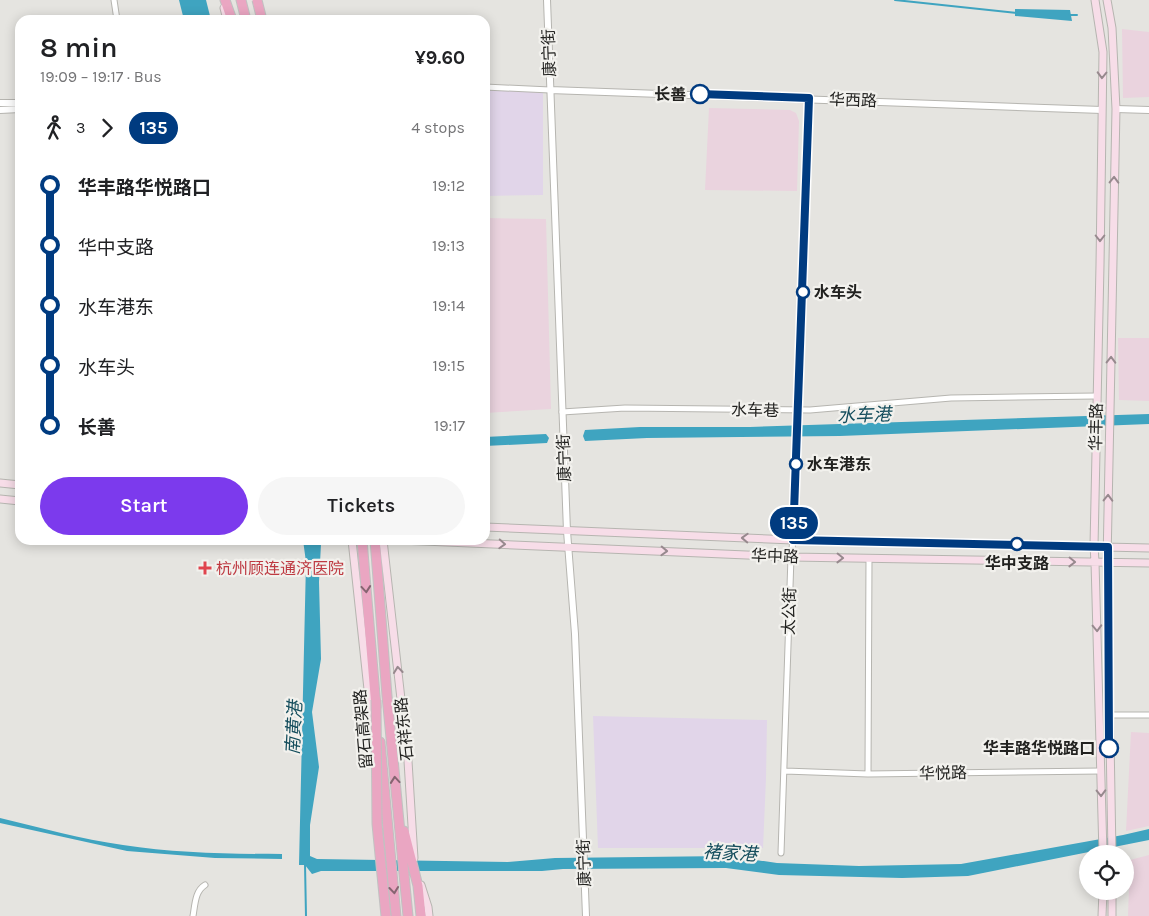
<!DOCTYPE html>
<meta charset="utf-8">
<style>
:root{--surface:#fff;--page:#f6f6f6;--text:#202124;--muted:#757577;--accent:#7c3aed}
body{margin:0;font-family:Karla,"Noto Sans SC",sans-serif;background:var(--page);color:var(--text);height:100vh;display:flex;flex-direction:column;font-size:19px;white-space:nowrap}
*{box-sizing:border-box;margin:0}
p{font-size:16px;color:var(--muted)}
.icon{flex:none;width:28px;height:28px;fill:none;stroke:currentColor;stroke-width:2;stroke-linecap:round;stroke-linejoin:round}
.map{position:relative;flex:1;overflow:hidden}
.drawer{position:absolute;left:15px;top:15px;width:475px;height:530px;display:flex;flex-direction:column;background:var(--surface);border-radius:15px;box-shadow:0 2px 12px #0003}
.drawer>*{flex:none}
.badge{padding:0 10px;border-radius:16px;font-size:18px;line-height:32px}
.tools{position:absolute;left:1079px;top:845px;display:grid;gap:10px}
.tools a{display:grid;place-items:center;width:55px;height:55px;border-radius:50%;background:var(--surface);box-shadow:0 2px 12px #0003;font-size:25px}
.map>.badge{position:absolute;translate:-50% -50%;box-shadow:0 0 0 2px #fff}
.legs{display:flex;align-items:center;gap:8px;height:55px;padding:0 25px;font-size:16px}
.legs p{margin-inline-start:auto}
.head{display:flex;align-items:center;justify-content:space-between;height:85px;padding:0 25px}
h1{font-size:28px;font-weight:600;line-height:38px}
.button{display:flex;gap:10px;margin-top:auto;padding:10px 25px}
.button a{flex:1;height:58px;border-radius:30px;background:var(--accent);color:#fff;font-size:20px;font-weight:600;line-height:58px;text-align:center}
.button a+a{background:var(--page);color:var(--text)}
ul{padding:0 25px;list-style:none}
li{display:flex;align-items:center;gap:18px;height:60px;font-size:19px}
li i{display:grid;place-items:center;width:8px;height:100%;margin:0 6px;background:currentColor}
li i::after{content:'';width:12px;height:12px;margin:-6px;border:4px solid;border-radius:50%;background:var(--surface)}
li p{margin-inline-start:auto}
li:first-child i{background:linear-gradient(#0000 50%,currentColor 0)}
li:last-child i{background:linear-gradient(currentColor 50%,#0000 0)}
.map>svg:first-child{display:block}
</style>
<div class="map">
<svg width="1149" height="916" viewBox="0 0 1149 916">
<rect width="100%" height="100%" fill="#e5e4e0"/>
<path fill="#ead3de" d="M1122,29l27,3v65l-26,1z
M709,108l81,2 6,3 3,8 -2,70 -92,-1z
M485,218l61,1 5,190 -66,4z
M1118,338h31v63l-30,-1z
M1131,732l18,1v93l-23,5z
M1149,855v61h-21l2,-56z"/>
<path fill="#e1d5e9" d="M485,90l58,2v103l-58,1z
M593,716l174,4 -1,58 -3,70h-165z"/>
<path fill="#3fa4c0" d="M179,0h27l5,20h-27z
M1015,9l55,1 2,11 -57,-5z
M1149,414v10l-309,12 -193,2 -62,3 -2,-5 2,-6 55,-3h110z
M546,434l3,4 -2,5 -62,3v-9z
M303,540h18v4l-2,38 2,77 -9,53 7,55 -9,58v31l7,3 191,3 47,-4 173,-2 49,7 82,3 102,-2 162,-29 26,-6v11l-181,36 -66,2 -123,-3 -53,-7 -163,1 -21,2h-221l-9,3 -7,-9h-6l7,-303z
M0,818c41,10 81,21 123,27 52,8 106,9 159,9v5l-67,-1 -88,-7 -127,-28z"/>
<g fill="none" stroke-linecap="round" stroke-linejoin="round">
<path stroke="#3fa4c0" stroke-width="2" d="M895,0l122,13
M1069,15h8
M305,864l1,52"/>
<defs>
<path id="minor" d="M114,0l3,20
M485,87l65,3
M562,412l63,-4 185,2 141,-12 145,-2
M1109,715h40
M785,771l83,3 233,-3
M868,774l1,-216
M781,853l10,-296 2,-17 16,-441
M193,916c2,-11 2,-25 12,-31"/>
<path id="tertiary" d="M547,0l20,531 8,103 11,282
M550,90l552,20
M0,103h20
M1116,109l33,1
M0,110l20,-1"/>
<path id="secondary" d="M1095,0l8,52 -3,213 -6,281 1,16 8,292
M1107,0l5,28 4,81 -9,453 5,292
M224,8l3,12
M0,483l20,2
M0,499l20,2
M485,527l308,13 356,8
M352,540l21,196
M383,540l25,221 6,97
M400,540l391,17 358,6
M421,885l7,22 1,9
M1102,916l1,-25
M1112,916v-25"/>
<path id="trunk" d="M225,0l7,20
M241,0l5,20
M362,540l14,167
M375,540l12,156 21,220
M380,742l16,174
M404,831l14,55 3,30"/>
</defs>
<use href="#minor" stroke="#b6b5b0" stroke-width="7"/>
<use href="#tertiary" stroke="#b6b5b0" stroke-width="8"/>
<use href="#secondary" stroke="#b6b5b0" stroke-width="9"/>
<use href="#trunk" stroke="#c1c1c1" stroke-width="11"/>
<use href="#minor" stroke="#fff" stroke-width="5"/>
<use href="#tertiary" stroke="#fff" stroke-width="6"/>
<use href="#secondary" stroke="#f7dde8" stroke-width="7"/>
<use href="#trunk" stroke="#eaa6c2" stroke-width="9"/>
<defs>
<path id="trunk-bridge" d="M257,0l5,20
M376,700l1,124 9,92"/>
</defs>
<use href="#trunk-bridge" stroke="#c1c1c1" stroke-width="11" stroke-linecap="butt"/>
<use href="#trunk-bridge" stroke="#eaa6c2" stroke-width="9"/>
</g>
<defs><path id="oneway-chevron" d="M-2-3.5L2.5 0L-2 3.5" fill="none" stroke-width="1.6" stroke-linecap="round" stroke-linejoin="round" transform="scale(1.25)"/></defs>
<g stroke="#97898e">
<use href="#oneway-chevron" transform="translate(1102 75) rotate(91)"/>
<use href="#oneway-chevron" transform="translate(1114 180) rotate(-89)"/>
<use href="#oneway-chevron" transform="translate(1100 238) rotate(90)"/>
<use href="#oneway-chevron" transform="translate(1111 360) rotate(-89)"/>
<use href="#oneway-chevron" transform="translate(1108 498) rotate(-89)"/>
<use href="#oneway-chevron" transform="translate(745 538) rotate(-178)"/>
<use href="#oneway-chevron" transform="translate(502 544) rotate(3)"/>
<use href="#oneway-chevron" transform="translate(664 551) rotate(2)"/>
<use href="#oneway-chevron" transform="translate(840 558) rotate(1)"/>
<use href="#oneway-chevron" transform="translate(1072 562) rotate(1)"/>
<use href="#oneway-chevron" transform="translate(1097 628) rotate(88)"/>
<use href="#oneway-chevron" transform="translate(398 670) rotate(-96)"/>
<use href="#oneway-chevron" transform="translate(1101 793) rotate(89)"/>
</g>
<g stroke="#866471">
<use href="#oneway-chevron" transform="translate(366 589) rotate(85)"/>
<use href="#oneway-chevron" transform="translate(395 780) rotate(-95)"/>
<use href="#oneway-chevron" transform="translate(394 890) rotate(84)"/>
</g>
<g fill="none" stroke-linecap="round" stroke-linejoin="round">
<defs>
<path id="line-1" d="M700,94l109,4 -16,442 315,7 1,201"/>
</defs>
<use href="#line-1" stroke="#fff" stroke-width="11"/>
<use href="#line-1" stroke="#003b80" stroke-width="8"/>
</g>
<g fill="#fff" stroke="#003b80" stroke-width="2.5">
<circle cx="700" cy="94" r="9"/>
<circle cx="803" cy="292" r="6"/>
<circle cx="796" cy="464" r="6"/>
<circle cx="1017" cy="544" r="6"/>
<circle cx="1109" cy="748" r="9"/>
</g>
<path fill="#e0444e" stroke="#f2f1ed" stroke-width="2" d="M202.5 560.5h5v5h5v5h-5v5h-5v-5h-5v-5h5z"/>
<g text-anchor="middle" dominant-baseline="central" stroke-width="4.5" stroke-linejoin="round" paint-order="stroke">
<g font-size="16" fill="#222220" stroke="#f2f1ed">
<text transform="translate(549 53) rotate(-92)">康宁街</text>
<text transform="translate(853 100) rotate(2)">华西路</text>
<text transform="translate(755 410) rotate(1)">水车巷</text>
<text transform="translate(1096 427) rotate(-89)">华丰路</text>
<text transform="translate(564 458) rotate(-92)">康宁街</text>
<text transform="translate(775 556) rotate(2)">华中路</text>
<text transform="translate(789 611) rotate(-88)">太公街</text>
<text transform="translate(363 729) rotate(-95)">留石高架路</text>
<text transform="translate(404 729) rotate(-96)">石祥东路</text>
<text transform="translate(943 773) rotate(-1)">华悦路</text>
<text transform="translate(584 863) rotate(-92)">康宁街</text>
</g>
<g font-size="16" font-weight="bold" fill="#222220" stroke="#f2f1ed" text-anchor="end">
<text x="686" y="94">长善</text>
<text x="814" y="292" text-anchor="start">水车头</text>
<text x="807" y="464" text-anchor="start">水车港东</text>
<text x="1017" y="563" text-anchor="middle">华中支路</text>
<text x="1095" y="748">华丰路华悦路口</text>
</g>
<g font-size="16" fill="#be3a42" stroke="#f2f1ed" text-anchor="start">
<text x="216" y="568">杭州顾连通济医院</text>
</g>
<g font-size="18" font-style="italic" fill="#144d5c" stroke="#f2f1ed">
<text transform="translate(864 415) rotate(-2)">水车港</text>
<text transform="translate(294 728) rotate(-87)">南黄港</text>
<text transform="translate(730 853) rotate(3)">褚家港</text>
</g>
</g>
</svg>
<div class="tools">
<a><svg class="icon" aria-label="locate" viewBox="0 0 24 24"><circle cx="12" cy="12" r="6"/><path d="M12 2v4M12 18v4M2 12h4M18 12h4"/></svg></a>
</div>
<b class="badge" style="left:794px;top:523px;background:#003b80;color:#fff">135</b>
<section class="drawer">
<div class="head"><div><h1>8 min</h1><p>19:09 – 19:17 · Bus</p></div><b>¥9.60</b></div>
<div class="legs"><svg class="icon" aria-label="walk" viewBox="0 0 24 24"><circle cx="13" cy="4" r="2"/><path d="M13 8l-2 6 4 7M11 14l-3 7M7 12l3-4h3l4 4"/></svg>3<svg class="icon" aria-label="forward" viewBox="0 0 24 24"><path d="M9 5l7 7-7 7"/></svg><b class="badge" style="background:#003b80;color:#fff">135</b><p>4 stops</p></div>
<ul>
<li><i style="color:#003b80"></i><b>华丰路华悦路口</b><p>19:12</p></li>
<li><i style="color:#003b80"></i><span>华中支路</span><p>19:13</p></li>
<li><i style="color:#003b80"></i><span>水车港东</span><p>19:14</p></li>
<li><i style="color:#003b80"></i><span>水车头</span><p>19:15</p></li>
<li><i style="color:#003b80"></i><b>长善</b><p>19:17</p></li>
</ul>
<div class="button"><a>Start</a><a>Tickets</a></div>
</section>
</div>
